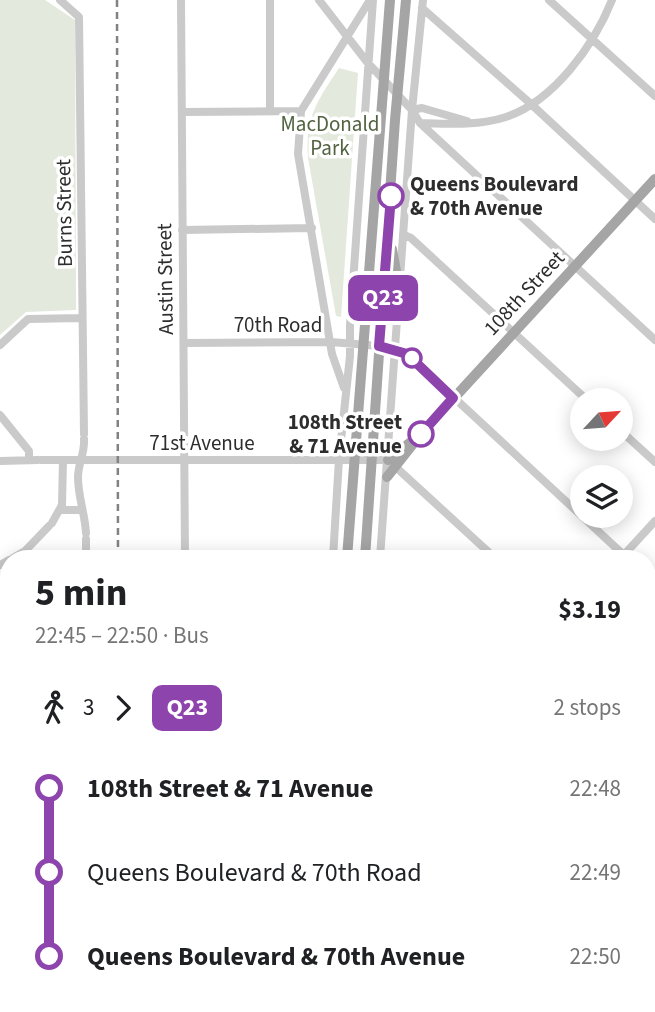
<!DOCTYPE html>
<meta charset="utf-8">
<style>
:root{--surface:#fff;--page:#f6f6f6;--text:#202124;--muted:#757577}
body{margin:0;font-family:"Source Sans 3",sans-serif;background:var(--page);color:var(--text);height:100vh;display:flex;flex-direction:column;font-size:26px;white-space:nowrap}
*{box-sizing:border-box;margin:0}
p{font-size:23px;color:var(--muted)}
.icon{flex:none;width:38px;height:38px;fill:none;stroke:currentColor;stroke-width:2;stroke-linecap:round;stroke-linejoin:round}
.map{position:relative;flex:1;overflow:hidden}
.side{position:absolute;left:0px;top:550px;width:656px;height:464px;display:flex;flex-direction:column;background:var(--surface);border-radius:28px 28px 0 0;box-shadow:0 4px 18px #0003}
.side>*{flex:none}
.badge{padding:0 14px;border-radius:10px;font-size:24px;line-height:46px}
.needle{width:46px;rotate:64deg}
.tools{position:absolute;left:570px;top:388px;display:grid;gap:14px}
.tools a{display:grid;place-items:center;width:63px;height:63px;border-radius:50%;background:var(--surface);box-shadow:0 4px 18px #0003;font-size:35px}
.map>.badge{position:absolute;translate:-50% -50%;box-shadow:0 0 0 4px #fff}
.legs{display:flex;align-items:center;gap:10px;height:77px;padding:0 35px;font-size:23px}
.legs p{margin-inline-start:auto}
.summary{display:flex;align-items:center;justify-content:space-between;height:119px;padding:0 35px}
h1{font-size:38px;font-weight:700;line-height:52px}
ul{padding:0 35px;list-style:none}
li{display:flex;align-items:center;gap:24px;height:84px;font-size:26px}
li i{display:grid;place-items:center;width:10px;height:100%;margin:0 9px;background:currentColor}
li i::after{content:'';width:18px;height:18px;margin:-9px;border:5px solid;border-radius:50%;background:var(--surface)}
li p{margin-inline-start:auto}
li:first-child i{background:linear-gradient(#0000 50%,currentColor 0)}
li:last-child i{background:linear-gradient(currentColor 50%,#0000 0)}
.map>svg:first-child{display:block}
</style>
<div class="map">
<svg width="655" height="1012" viewBox="0 0 655 1012">
<rect width="100%" height="100%" fill="#fff"/>
<path fill="#e3e9dd" d="M0,0h45l30,20 1,290 -50,2 -26,23z
M339,68l19,5 -17,244 -5,-1 -28,-158c-3,-40 9,-57 31,-90z"/>
<g fill="none" stroke-linecap="round" stroke-linejoin="round">
<path stroke="#cacaca" stroke-width="8" d="M60,0l19,17 5,417
M181,0l4,558
M319,0l48,62 45,48 8,13 235,217
M549,0l106,96
M422,8l109,96 124,115
M412,110l10,-2 45,13
M270,111v-111
M182,112l119,-1
M420,123c29,1 58,3 86,-6 48,-16 88,-72 106,-117
M182,230l130,-2
M404,235l7,3 177,163
M184,343l147,-1 48,4 28,8 220,204
M0,345l28,-26 54,-1
M344,388l-12,-34 -34,-200 3,-43 69,-111
M0,415l29,36v9
M621,431l34,31
M84,439c1,14 -6,25 -6,38 0,20 7,37 8,56
M41,460h347l107,98
M0,461l38,-1
M61,510h21
M52,523l10,-18 1,-45
M622,557l33,-36
M13,558l12,-7
M21,558l4,-7 24,-25
M86,558v-19
M333,558l6,-99 11,-103v-31l23,-325
M380,558l32,-448 11,-110
M0,565l9,-5
M648,577l7,7
M0,592l9,-11
M648,699l7,7
M0,710h9
M5,736l4,90
M648,821l7,7
M648,865l7,-8
M0,924h9
M648,943l7,6
M450,1004l9,8
M582,1004l8,8
M4,1012l5,-19
M143,1012l1,-8
M299,1012v-8
M346,1012l1,-8
M511,1012l8,-8"/>
<path stroke="#a5a5a5" stroke-width="10" d="M392,249l8,44
M388,460l33,-26 234,-255
M387,477l30,-38
M347,558l43,-558
M365,558l30,-438 11,-120
M315,1012l1,-8
M330,1012l1,-8"/>
<path stroke="#828282" stroke-width="2.5" stroke-dasharray="7 5" stroke-linecap="butt" d="M117,0l1,558
M70,1012l1,-8"/>
</g>
<g fill="none" stroke-linecap="round" stroke-linejoin="round">
<defs>
<path id="line-1" d="M391,196l-12,150 28,8 46,44 -32,36"/>
</defs>
<use href="#line-1" stroke="#fff" stroke-width="16"/>
<use href="#line-1" stroke="#8e44ad" stroke-width="10"/>
</g>
<g fill="#fff" stroke="#8e44ad" stroke-width="3.5">
<circle cx="391" cy="196" r="12"/>
<circle cx="412" cy="358" r="9"/>
<circle cx="421" cy="434" r="12"/>
</g>
<g text-anchor="middle" dominant-baseline="central" stroke-width="7" stroke-linejoin="round" paint-order="stroke">
<g font-size="21" fill="#516340" stroke="#fff">
<text x="330" y="124">MacDonald<tspan x="330" dy="24">Park</tspan></text>
</g>
<g font-size="21" font-weight="bold" fill="#2d2d2d" stroke="#fff" text-anchor="start">
<text x="410" y="184">Queens Boulevard<tspan x="410" dy="24">&amp; 70th Avenue</tspan></text>
<text x="402" y="422" text-anchor="end">108th Street<tspan x="402" dy="24">&amp; 71 Avenue</tspan></text>
</g>
<g font-size="21" fill="#2d2d2d" stroke="#fff">
<text transform="translate(64 213) rotate(-91)">Burns Street</text>
<text transform="translate(165 279) rotate(-91)">Austin Street</text>
<text transform="translate(524 293) rotate(-47)">108th Street</text>
<text x="278" y="325">70th Road</text>
<text x="202" y="443">71st Avenue</text>
</g>
</g>
</svg>
<div class="tools">
<a><svg class="needle" viewBox="-14 -14 28 28"><path d="M0-13l5 13h-10z" fill="#e53935"/><path d="M0 13l5-13h-10z" fill="#757577"/></svg></a>
<a><svg class="icon" aria-label="layers" viewBox="0 0 24 24"><path d="M12 4l9 5-9 5-9-5zM3 14l9 5 9-5"/></svg></a>
</div>
<b class="badge" style="left:383px;top:298px;background:#8e44ad;color:#fff">Q23</b>
<section class="side">
<div class="summary"><div><h1>5 min</h1><p>22:45 – 22:50 · Bus</p></div><b>$3.19</b></div>
<div class="legs"><svg class="icon" aria-label="walk" viewBox="0 0 24 24"><circle cx="13" cy="4" r="2"/><path d="M13 8l-2 6 4 7M11 14l-3 7M7 12l3-4h3l4 4"/></svg>3<svg class="icon" aria-label="forward" viewBox="0 0 24 24"><path d="M9 5l7 7-7 7"/></svg><b class="badge" style="background:#8e44ad;color:#fff">Q23</b><p>2 stops</p></div>
<ul>
<li><i style="color:#8e44ad"></i><b>108th Street &amp; 71 Avenue</b><p>22:48</p></li>
<li><i style="color:#8e44ad"></i><span>Queens Boulevard &amp; 70th Road</span><p>22:49</p></li>
<li><i style="color:#8e44ad"></i><b>Queens Boulevard &amp; 70th Avenue</b><p>22:50</p></li>
</ul>
</section>
</div>
